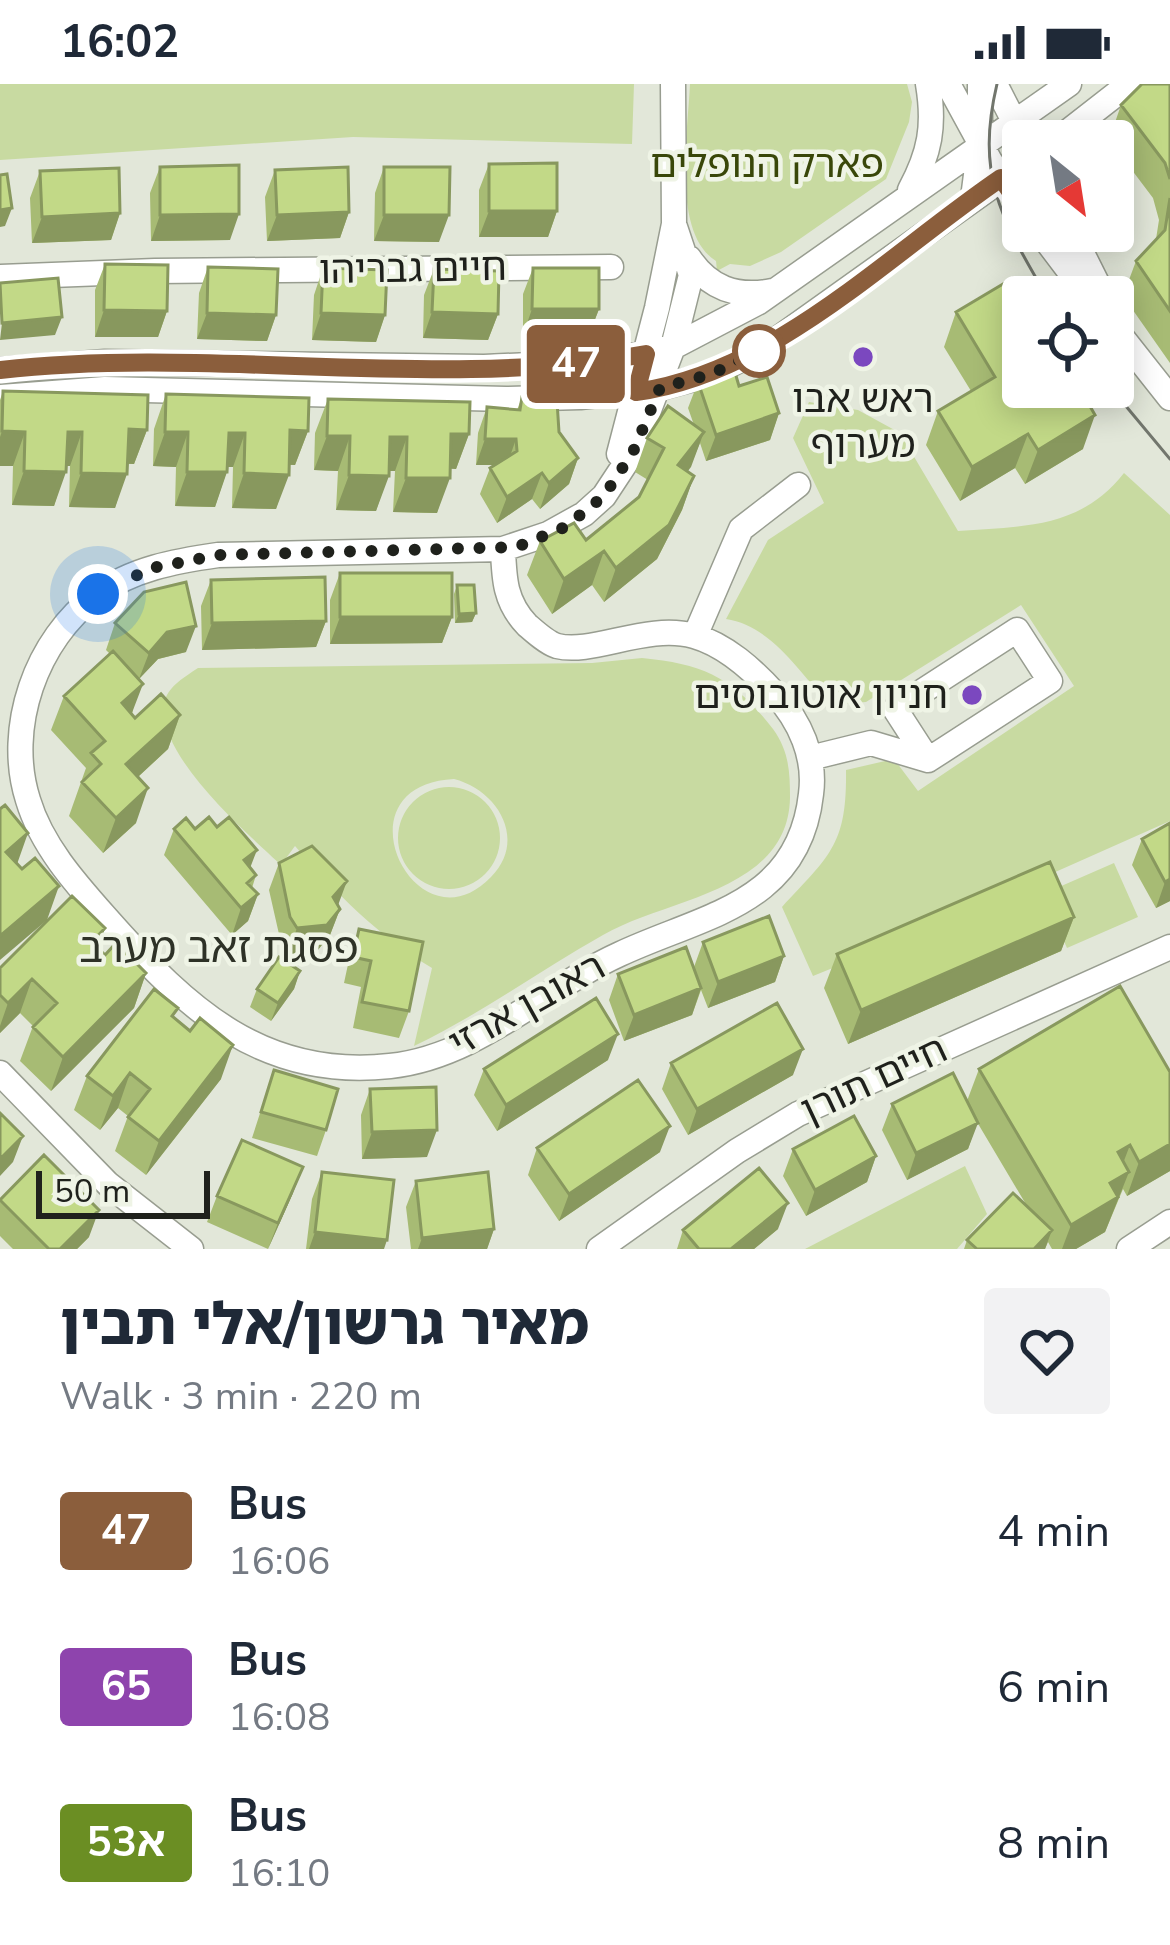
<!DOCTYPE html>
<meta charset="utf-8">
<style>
:root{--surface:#fff;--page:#f2f2f3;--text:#1f2937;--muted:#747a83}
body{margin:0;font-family:"Nunito Sans","Noto Sans Hebrew",sans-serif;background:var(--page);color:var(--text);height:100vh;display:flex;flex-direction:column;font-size:45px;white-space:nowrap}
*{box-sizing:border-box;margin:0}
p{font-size:39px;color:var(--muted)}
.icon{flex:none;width:66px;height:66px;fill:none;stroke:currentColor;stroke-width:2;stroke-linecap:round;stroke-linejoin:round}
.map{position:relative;height:1165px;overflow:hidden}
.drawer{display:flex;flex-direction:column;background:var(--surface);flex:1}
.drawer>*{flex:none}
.badge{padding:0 24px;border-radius:9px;font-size:42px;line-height:78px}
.needle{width:78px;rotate:150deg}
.controls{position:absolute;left:1002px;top:36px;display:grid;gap:24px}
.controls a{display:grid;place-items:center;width:132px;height:132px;border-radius:12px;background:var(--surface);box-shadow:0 6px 30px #0003;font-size:60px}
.scale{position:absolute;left:36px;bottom:30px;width:174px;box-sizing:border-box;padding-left:12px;border:6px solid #1f211c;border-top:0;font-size:33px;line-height:42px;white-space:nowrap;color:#1f211c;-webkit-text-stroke:9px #eff4e6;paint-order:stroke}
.you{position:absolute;width:60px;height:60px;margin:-30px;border:9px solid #fff;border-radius:50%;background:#1a73e8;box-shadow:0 0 0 18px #1a73e833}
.map>.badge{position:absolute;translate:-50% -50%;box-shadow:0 0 0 6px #fff}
.round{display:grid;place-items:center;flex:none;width:126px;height:126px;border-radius:12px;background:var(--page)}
.summary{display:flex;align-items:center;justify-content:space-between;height:204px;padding:0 60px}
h1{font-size:57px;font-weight:800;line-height:90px}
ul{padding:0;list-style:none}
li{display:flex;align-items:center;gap:36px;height:156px;padding:0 60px}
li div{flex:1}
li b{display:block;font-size:45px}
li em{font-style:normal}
li .badge{min-width:132px;font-weight:700;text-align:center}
.status{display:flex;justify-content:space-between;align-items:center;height:84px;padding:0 60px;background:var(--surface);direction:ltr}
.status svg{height:33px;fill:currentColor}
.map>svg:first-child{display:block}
</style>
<div class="status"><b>16:02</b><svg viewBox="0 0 49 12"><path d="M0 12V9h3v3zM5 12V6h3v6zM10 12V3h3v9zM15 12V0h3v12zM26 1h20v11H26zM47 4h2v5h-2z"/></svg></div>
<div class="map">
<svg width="1170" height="1165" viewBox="0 0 1170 1165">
<rect width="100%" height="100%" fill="#e2e7d9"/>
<path fill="#c8daa1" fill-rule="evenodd" d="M0,0h634l-2,60 -279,-7 -353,23z
M690,0h217l5,18 -3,20 -23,57 -105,73 -31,14 -20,-2 -13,7 -1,-10c-45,-28 -28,-129 -26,-177z
M809,318l49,8 42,23 58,98c66,-5 122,-2 166,-58l46,42v306l-256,114 -101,41 -31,-69c48,-52 65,-62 64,-137l48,-11 24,32 156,-105 -53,-81 -155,97 -37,3c-28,-32 -59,-80 -103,-86l42,-79 56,-37 -31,-65z
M642,574c64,6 92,21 131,71 16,22 17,43 17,69 -2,94 -123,100 -187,137 -64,36 -122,79 -189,111l18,-78c-55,-33 -95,-74 -137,-122l-14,19c-34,-32 -129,-113 -116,-165 4,-14 21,-24 33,-32l394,-5zM454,695c43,11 74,60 37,98 -75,78 -158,-92 -37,-98z
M398 754a51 51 0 1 1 102 0a51 51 0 1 1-102 0Z
M1114,779l24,54 -71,31 -24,-54z
M965,1082l22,48 -30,35h-152z"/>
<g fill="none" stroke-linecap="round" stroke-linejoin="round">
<defs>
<path id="minor" d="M948,0l42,77 33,48
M995,0l29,57
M1056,57l73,-57
M910,106c20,-37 25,-64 18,-106
M973,114l7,-54v-60
M1039,147l50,66
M1071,147l33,66
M689,174c20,30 47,40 83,33
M0,193l155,-6 456,-4
M1113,242l57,72
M0,286l105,-8 379,5 115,-5 74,-15 86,-45 310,-218
M0,313l105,-8 401,10 74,-2 80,-9 52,-14 57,-29 254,-181
M619,370l38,-146 17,-84 -1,-140
M503,465c1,30 2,53 24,76 8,7 20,18 30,21 36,9 90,-23 137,-10 32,9 59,34 81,58 25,27 41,63 36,100 -12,111 -108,121 -191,160 -77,35 -143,103 -230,112 -127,14 -203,-57 -281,-145 -31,-35 -67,-74 -81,-121 -23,-72 8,-161 69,-205 34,-26 79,-34 121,-40l285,-6 45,-15 36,-20 20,-18 29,-44 40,-105 18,-72 -17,-51
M1017,546l33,51 -122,79 -33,-51z
M695,552l46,-107 57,-44
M810,674l61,-15 57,17
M0,989l108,111 83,65
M599,1165l138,-98 61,-37 372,-167
M1129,1165l41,-27"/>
</defs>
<use href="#minor" stroke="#989d90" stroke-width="27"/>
<use href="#minor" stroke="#fff" stroke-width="24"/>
<path stroke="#72766d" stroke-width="3" d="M997,0c-22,93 5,135 50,213
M1110,303l60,72"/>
</g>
<path fill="#a7bb74" d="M1170,0v279l-47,-67 13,-35 20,-22 3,-19 -6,-22 -40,-53v-4l-4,-1 12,-35z
M489,80l68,47 -9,26h-69v-47z
M160,83l70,73 -79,1 -1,-48z
M384,83l55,75 -65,-1 1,-48z
M275,86l74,42 -9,26 -73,3 -2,-44z
M40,87l80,42 -9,27 -79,3 -2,-45z
M105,180l62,47 -9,26h-63v-47z
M208,183l68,48 -9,26 -70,-2 2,-46z
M323,184l62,47 -9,27 -64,-2 2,-45z
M533,184l66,41 -10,26h-66v-41z
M434,185l64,45 -10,26 -65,-2 1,-43z
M956,228l127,137 -58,35 -10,-16 -55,33 -34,-56 12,-34 33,-20 -27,-44z
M698,298l41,4 40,27 -9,27 -64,21 -6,-18 -12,28 6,5 -12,34 -25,49 -53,43 -12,-17 -40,29 -25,-39 13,-34 46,-1 53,-43 9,-17 -13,-8 12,-34 47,-13 -6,-17z
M3,307l144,39 -13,34h-6l-13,44 -46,-1 1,-41h-4l-12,40 -42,-1 1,-39h-13v-66z
M166,310l142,37 -13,34h-6l-13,44 -44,-1 1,-41h-5l-13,40 -40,-1 1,-39 -23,-1 1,-37z
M522,313l37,35 19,26 -9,26 -29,25 -8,-10 -35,24 -17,-29 10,-26 4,-3h-18l2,-32 9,-26 30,3z
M328,315l141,35 -13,35 -6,-1 -13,45 -44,-1 2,-41h-6l-13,40 -40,-1 2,-39 -24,-1 1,-37z
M340,489l112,44 -10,26 -112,1v-44z
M211,496l115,41 -10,26 -114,3 -1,-44z
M457,501l19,28 -4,9 -17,1 -1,-29z
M115,539l71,29 -28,7 -19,20 -7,35 3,4 45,-3 -12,34 -30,28 -2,46 -33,30 -34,-37 17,-48 -35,-38 13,-34 46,-42 -4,-4z
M1170,739v78l-14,7 -24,-43 10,-26z
M174,745h21l55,39 6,7 -4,13 6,6 -10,27 -16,14 -68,-80z
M279,779l61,46 -10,26 -13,16 -29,3 -7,-11 -12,-53z
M1074,833l-13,34 -213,93 -24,-56 13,-34z
M105,844l-7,20 7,7 41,18 -12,35 -83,83 -31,-30 13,-35 -13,-13 -20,20v-65z
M359,845l50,82 -10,27 -46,-10 8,-41 -17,-4 6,-28z
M703,858l81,14 -9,26 -67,26 -7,-18 -9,25 -68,26 -15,-41 9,-26 76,-7z
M300,887l-6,18 -23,32 -21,-14 7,-18z
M1120,902l50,185 -43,25 -4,-7 -18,43 -29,17h-24l-4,-7 -3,7h-81l3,-9 60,-34 -50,-84 -9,27 -61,31 -25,-50 10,-26 75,-3 12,-32z
M174,934l47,61 -75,96 -31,-24 13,-35 -10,-8 -18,22 -26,-20 13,-34z
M608,976l-111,71 -23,-36 10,-26z
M671,979l122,12 -105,60 -26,-46z
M274,986l52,60 -9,26 -65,-18z
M370,1005l57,68 -65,2 -1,-44z
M537,1064l123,4 -101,69 -31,-46z
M793,1065l83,7 -9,26 -61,34 -23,-40z
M322,1088l62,77h-78l6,-50z
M416,1097l78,48 -7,20h-76l-5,-42z
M293,1109l-25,56 -61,-27 10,-26z
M0,1115l89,38 -12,12h-64l-13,-13z
M778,1145l-24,20h-77l6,-19z"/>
<path fill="#88985e" d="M12,124l-7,18 -5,1v-17z
M489,127h68l-9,26h-69z
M349,128l-9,26 -73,3 10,-26z
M120,129l-9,27 -79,3 10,-26z
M239,130l-9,26 -79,1 9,-26z
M384,131h65l-10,27 -65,-1z
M532,225h67l-10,26h-66z
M104,226l63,1 -9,26h-63z
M432,228l66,2 -10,26 -65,-2z
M207,229l69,2 -9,26 -70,-2z
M321,229l64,2 -9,27 -64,-2z
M62,233l-7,18 -55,5 2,-17z
M779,329l-9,27 -64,21 10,-26z
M1095,331l-12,34 -58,35 13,-34z
M129,345l18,1 -13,34 -18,-1z
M290,346l18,1 -13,34 -18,-1z
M2,347l23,1 -12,34h-13v-29z
M68,348h14l-12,34h-15z
M165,348h23l-12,35 -23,-1z
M704,348l-13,35 -25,32 12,-34z
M229,349h16l-12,34h-17z
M451,350h18l-13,35 -18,-1z
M1028,350l-13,34 -55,33 12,-34z
M327,352h23l-12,35 -24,-1z
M390,353h17l-12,34h-18z
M485,355h31l-9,26h-31z
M578,374l-9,26 -29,25 9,-26z
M24,387l42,1 -12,34 -42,-1z
M187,388h40l-12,35 -40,-1z
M81,389l46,1 -12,34 -46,-1z
M244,389l45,2 -13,34 -44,-1z
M542,389l-10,26 -35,24 10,-26z
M349,391l40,1 -13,35 -40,-1z
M694,392l-12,34 -25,49 -53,43 12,-34z
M406,394h44l-13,35 -44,-1z
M604,467l-12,34 -40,29 12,-35z
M476,529l-4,9 -17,1 4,-9z
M340,533h112l-10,26 -112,1z
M326,537l-10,26 -114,3 10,-27z
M196,542l-10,26 -28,7 -19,20 10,-26 18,-21z
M143,600l-13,34 -8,-15z
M180,631l-12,34 -54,50 12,-35z
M148,704l-12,35 -33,30 13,-35z
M28,749l-12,34 -10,-15z
M257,766l-10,26 -3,-16z
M1170,795v22l-14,7 9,-26z
M347,797l-10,27 -4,-11z
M59,802l-12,34 -47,40v-24z
M258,810l-10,27 -16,14 9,-27z
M340,825l-10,26 -13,16 -29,3 9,-26z
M1074,833l-13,34 -213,93 13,-34z
M105,844l-12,35 -1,-21z
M784,872l-9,26 -67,26 10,-26z
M300,887l-6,18 -23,32 7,-18z
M146,889l-12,35 -83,83 12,-34z
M32,895l-12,34 -20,20v-7l8,-23z
M701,904l-9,27 -68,26 10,-26z
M618,950l-10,26 -111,71 9,-26z
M233,961l-12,34 -75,96 13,-34z
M803,965l-10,26 -105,60 9,-26z
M130,989l-12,35 -18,22 13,-34z
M978,1039l-10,26 -61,31 9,-27z
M670,1042l-10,26 -101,69 10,-27z
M437,1046l-10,27 -65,2 10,-27z
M23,1052l-10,26 -13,14v-17z
M1170,1060v27l-43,25 12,-34z
M1130,1061l-13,34 12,-7 -24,60 -29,17h-14l9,-24 47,-73z
M876,1072l-9,26 -61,34 9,-26z
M303,1083l-10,26 -25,56 10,-26z
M788,1119l-10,26 -24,20h-23z
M99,1126l-10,27 -12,12h-17z
M494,1145l-7,20h-69l4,-11z
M1052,1146l-7,19h-11z
M315,1148l72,8 -3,9h-75z"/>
<path fill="#c2d987" stroke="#88985e" stroke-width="3" d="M1142,0h28v95l-5,-16 -44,-58z
M557,79v48h-68v-47z
M239,81v49l-79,1v-48z
M348,83l1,45 -72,3 -2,-45z
M384,83h66l-1,48h-65z
M119,84l1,45 -78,4 -2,-46z
M7,90l5,34 -12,2v-35z
M1170,114v113l-34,-50 29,-31z
M105,180l63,1 -1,46 -63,-1z
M208,183l70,2 -2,46 -69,-2z
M323,184l64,2 -2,45 -64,-2z
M533,184h66v41h-67z
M434,185l65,2 -1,43 -66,-2z
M58,194l4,39 -60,6 -2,-40z
M1013,194l11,19 -1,90h56l16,28 -57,35 -10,-16 -56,33 -34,-56 57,-34 -39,-65z
M734,285l5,17 28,-9 12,36 -63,22 -18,-53z
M3,307l145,4 -1,35 -18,-1 -2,45 -46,-1 1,-41h-14l-2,40 -42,-1 1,-39 -23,-1z
M166,310l143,4 -1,33 -18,-1 -1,45 -45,-2 1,-40h-16l-2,39h-40l1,-40h-23z
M522,313l35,4 2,31 19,26 -29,25 -7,-10 -35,24 -17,-29 27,-17 -1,-12h-31l2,-32 33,3z
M328,315l142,3 -1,32h-18l-1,44h-44l1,-41h-17l-1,39 -40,-1 1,-39h-23z
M668,322l36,26 -26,33 16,11 -25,49 -53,43 -12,-17 -40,28 -24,-38 34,-18 12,17 53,-43 25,-49 -17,-10z
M340,489h112v44h-112z
M325,493l1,44 -114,2 -1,-43z
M186,498l10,44 -29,6 -18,21 -34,-30 29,-31z
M457,501h17l2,28 -17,1z
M113,567l30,33 -21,19 13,15 26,-24 19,21 -54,49 22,24 -32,30 -34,-36 19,-18 -10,-11 14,-12 -41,-45z
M5,721l23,28 -22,19 16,17 13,-11 24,28 -59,50v-127z
M209,733l8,10 12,-10 28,33 -13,10 12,15 -9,8 11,11 -17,14 -67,-79 12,-11 9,11z
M1170,739v56l-5,3 -23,-43z
M312,762l35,35 -14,16 7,12 -13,16 -30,3 -7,-11 -11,-54z
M1050,778l24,55 -213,93 -24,-56z
M72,812l33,32 -13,14 13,13 11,-12 30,30 -83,84 -30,-30 24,-24 -25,-24 -24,24 -8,-8v-27z
M769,832l15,40 -66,26 -15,-40z
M359,845l64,13 -14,69 -47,-9 9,-41 -18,-4z
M686,863l15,41 -67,27 -16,-41z
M279,873l21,14 -22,32 -21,-14z
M1120,902l50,86v72l-31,18 -9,-17 -12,7 11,20 -19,11 8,14 -47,28 -92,-156z
M154,905l24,19 -6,8 18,15 10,-13 33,27 -74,96 -31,-24 22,-28 -20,-16 -17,23 -26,-20z
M596,914l22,36 -112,71 -22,-36z
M777,919l26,46 -106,60 -26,-46z
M274,986l64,19 -12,41 -65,-18z
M953,989l25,50 -62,30 -24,-49z
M638,996l32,46 -101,68 -32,-46z
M436,1003l1,43 -65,2 -2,-43z
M0,1029l23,23 -23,23z
M854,1032l22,40 -61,34 -22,-41z
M242,1056l61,27 -25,56 -61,-27z
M44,1071l55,55 -39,39h-11l-49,-49z
M759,1084l29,35 -57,46h-32l-16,-19z
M322,1088l72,8 -7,60 -72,-8z
M488,1088l6,57 -72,9 -6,-57z
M1013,1109l39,37 -18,19h-57l-10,-9z"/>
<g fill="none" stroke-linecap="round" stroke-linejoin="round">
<defs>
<path id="line" d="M0,286c214,-24 433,21 646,-16l-10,38c138,-19 253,-138 365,-214l22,31"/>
</defs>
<use href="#line" stroke="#fff" stroke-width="27"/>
<use href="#line" stroke="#8b5e3c" stroke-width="18"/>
<path stroke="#1f211c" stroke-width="12" stroke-dasharray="0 21.6" d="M98,510l54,-26 66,-13 299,-8 48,-20 39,-31 29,-44 27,-64 52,-14 57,-29 -10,6"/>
</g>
<circle fill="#fff" stroke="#8b5e3c" stroke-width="6" cx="759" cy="267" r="24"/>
<g fill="#7b48bf" stroke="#eff4e6" stroke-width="4.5">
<circle cx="863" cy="273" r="12"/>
<circle cx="972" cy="611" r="12"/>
</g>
<g text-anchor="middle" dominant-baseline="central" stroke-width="9" stroke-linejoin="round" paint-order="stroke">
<g font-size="39" fill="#394709" stroke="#eff4e6">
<text x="767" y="80">פארק הנופלים</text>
</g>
<g font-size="39" fill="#1f211c" stroke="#eff4e6">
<text transform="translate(413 185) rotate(-1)">חיים גבריהו</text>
<text transform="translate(527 921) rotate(-29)">ראובן ארזי</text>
<text transform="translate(874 996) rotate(-25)">חיים תורן</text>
</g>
<g font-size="39" fill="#1f211c" stroke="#eff4e6">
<text x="863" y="315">ראש אבו<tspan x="863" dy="45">מערוף</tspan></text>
<text x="948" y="611" text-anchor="end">חניון אוטובוסים</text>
</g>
<g font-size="42" fill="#2e3227" stroke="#eff4e6">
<text x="219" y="864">פסגת זאב מערב</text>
</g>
</g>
</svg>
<div class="controls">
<a><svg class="needle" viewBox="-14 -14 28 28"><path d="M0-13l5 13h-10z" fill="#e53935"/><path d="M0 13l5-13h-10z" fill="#747a83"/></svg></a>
<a><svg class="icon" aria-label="locate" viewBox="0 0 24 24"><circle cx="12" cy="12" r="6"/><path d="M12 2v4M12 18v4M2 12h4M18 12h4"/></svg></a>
</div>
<div class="scale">50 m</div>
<div class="you" style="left:98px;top:510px"></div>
<b class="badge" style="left:576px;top:280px;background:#8b5e3c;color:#fff">47</b>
</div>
<section class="drawer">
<div class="summary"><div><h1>מאיר גרשון/אלי תבין</h1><p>Walk · 3 min · 220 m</p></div><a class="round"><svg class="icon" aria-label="heart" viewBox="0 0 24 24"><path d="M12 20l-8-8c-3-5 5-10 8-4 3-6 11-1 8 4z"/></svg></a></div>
<ul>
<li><span class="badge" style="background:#8b5e3c;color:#fff">47</span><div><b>Bus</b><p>16:06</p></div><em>4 min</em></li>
<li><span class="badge" style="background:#8e44ad;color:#fff">65</span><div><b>Bus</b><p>16:08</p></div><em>6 min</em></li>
<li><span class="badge" style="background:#6b8e23;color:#fff">53א</span><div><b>Bus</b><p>16:10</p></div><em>8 min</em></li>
</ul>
</section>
